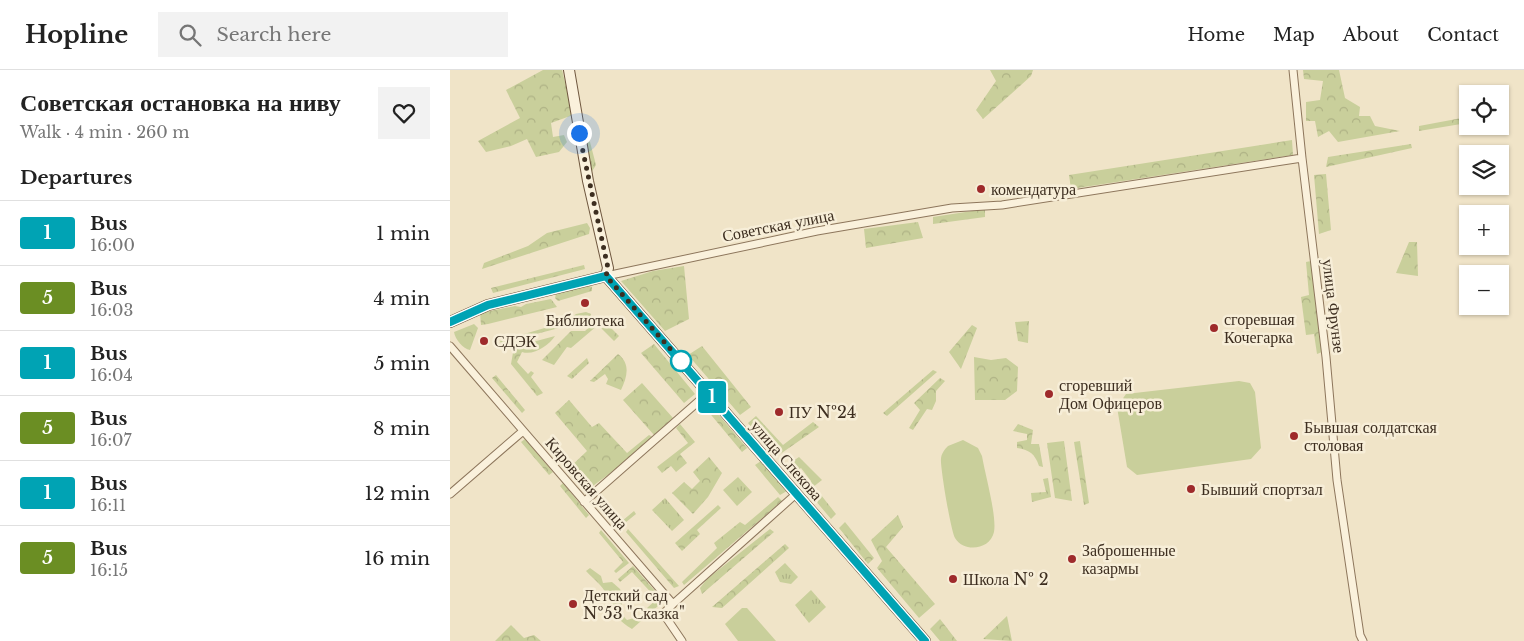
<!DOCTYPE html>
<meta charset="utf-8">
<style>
:root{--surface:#fff;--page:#f2f2f2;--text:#222;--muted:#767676;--line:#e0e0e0}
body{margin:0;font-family:"Libre Baskerville",serif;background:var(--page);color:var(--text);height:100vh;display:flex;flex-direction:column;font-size:19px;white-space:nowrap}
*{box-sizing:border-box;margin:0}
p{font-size:16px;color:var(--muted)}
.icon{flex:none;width:28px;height:28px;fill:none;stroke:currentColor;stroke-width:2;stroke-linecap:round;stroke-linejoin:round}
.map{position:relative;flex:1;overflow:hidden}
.drawer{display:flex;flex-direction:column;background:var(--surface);width:450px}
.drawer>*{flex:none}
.badge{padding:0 10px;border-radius:4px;font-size:18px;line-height:32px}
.controls{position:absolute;left:1009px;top:15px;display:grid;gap:10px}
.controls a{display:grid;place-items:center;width:50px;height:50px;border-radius:0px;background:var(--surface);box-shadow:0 1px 4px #0004;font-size:25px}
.you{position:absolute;width:25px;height:25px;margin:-12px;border:4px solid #fff;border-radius:50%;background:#1a73e8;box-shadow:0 0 0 8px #1a73e833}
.map>.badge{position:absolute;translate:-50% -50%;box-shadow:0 0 0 2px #fff}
h2{padding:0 20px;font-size:19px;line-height:45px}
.round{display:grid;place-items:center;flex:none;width:52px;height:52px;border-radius:0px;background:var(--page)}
.head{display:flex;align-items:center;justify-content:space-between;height:85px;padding:0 20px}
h1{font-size:24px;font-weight:700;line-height:38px}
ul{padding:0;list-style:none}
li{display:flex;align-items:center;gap:15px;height:65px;padding:0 20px;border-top:1px solid var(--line)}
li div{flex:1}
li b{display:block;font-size:19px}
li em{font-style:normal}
li .badge{min-width:55px;font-weight:700;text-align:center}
header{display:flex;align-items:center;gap:30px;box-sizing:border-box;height:70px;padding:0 25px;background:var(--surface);border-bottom:1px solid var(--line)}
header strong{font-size:24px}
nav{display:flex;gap:28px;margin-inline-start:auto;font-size:18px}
.search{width:350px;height:45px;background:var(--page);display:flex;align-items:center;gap:12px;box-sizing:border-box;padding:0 18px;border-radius:0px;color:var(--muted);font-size:19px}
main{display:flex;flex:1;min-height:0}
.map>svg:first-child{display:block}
</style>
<header>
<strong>Hopline</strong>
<div class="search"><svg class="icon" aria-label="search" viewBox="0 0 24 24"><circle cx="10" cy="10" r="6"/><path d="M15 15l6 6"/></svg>Search here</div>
<nav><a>Home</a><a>Map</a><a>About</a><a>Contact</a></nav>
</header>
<main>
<section class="drawer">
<div class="head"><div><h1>Советская остановка на ниву</h1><p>Walk · 4 min · 260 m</p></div><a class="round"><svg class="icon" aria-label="heart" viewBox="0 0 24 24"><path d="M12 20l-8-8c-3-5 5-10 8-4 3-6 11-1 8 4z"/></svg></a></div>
<h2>Departures</h2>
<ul>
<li><span class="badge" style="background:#00a3b4;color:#fff">1</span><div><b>Bus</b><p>16:00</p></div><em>1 min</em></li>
<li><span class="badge" style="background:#6b8e23;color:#fff">5</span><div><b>Bus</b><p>16:03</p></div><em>4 min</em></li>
<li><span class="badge" style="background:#00a3b4;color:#fff">1</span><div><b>Bus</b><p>16:04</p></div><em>5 min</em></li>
<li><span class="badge" style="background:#6b8e23;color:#fff">5</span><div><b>Bus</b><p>16:07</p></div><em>8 min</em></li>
<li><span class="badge" style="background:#00a3b4;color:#fff">1</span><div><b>Bus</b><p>16:11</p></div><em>12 min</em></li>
<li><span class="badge" style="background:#6b8e23;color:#fff">5</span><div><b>Bus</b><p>16:15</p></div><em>16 min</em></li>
</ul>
</section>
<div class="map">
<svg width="1074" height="571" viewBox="0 0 1074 571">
<defs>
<pattern id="grass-tufts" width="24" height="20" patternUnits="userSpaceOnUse" patternTransform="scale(1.25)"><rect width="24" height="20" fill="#c9cf9b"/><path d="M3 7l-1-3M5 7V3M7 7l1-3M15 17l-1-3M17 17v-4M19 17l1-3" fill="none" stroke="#aeb285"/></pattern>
<pattern id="forest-crowns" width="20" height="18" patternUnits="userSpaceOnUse" patternTransform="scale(1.25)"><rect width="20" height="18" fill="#c9cf9b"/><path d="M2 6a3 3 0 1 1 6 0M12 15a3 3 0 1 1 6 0" fill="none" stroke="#aeb285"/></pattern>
</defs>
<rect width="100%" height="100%" fill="#f0e4c8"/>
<path fill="url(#grass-tufts)" d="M136,70l4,2 6,23 -5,8z
M137,288l2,5 -17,16 -5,-3z
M288,407l14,15 -15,14 -14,-16z
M215,428l19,22 -12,11 -20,-21z
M335,493l13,14 -7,7 -11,-2 -5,-10z
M361,520l15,17 -17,16 -14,-18z"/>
<path fill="url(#forest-crowns)" d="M93,0h19l11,45 -22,8 2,14 11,-2 3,7 -8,10 -23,5 -9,-18 -16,7 -25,6 -8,-11 42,-23 -14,-28z
M540,0h43l-2,6 -48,43 -7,-9 20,-29z
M853,0h36l6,28 15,9 -1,9h11l5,10 25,5 -62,11 -9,-11 -11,6 -3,-16h-9v-19l14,-2 3,-19 -19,-2z
M1017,47v6l-48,8v-5z
M842,70l1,15 -222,34 -2,-14z
M961,74l1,4 -86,19 2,-10z
M876,104l5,56 -12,4 -5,-59z
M535,139v8l-52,7v-7z
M468,152l5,16 -57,10 -2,-19z
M137,153l3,5 -1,6 -107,35 2,-6 44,-17 19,-13z
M959,172h8l1,34 -22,-3z
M861,191l11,91 -5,2 -3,-20 -8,1 -5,-38 8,-2 -3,-33z
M134,195l1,4 -92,24 -2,-5z
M234,196l5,53 -24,12 -44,-50 32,-10z
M138,215l4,2v4l-34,10 -3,-3 1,-4z
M101,229l6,8 -69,17 -7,1 -1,-12 35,-7 6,1 5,-3z
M136,242l5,2 -1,6 -89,23 -1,-2 65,-19 11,-8z
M150,247l19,19 -5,5 -16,-16 -27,23 -4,-1 -13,18 -12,-5 29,-29h14z
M579,251l-1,22 -10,-2 -3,-19z
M24,254l4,4 -8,22c-7,-1 -15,-11 -16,-18z
M522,255l5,3 -16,41 -12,-17z
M105,266c-6,9 -21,20 -33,16l-5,10 11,12 3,-3 3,2 -3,4 12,16 -6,3 -26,-32 3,-17z
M204,274l41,50 -11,9 -43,-50z
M252,276l49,61 -11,8 -52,-60z
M168,284c13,10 9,23 3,36l-15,-6 2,-5 -3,-5 -11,8 -4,-1z
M524,287l17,3 15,-2 12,9 -1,24 -12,9h-30z
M483,300l4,2 -50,44 -4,-3z
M46,305l29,35 -3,3 -30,-35z
M490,308l5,3 -9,10v10l-4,9 -5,-1 -14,21 -4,-2 11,-18 -6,-7z
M192,313l31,35 -19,17 -31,-35z
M255,329l42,49 -5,4 -40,-48 -16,13 -1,-2z
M119,330l23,27 7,-4 28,30 22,-18 4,2 -29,26 -38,28 -19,-21 20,-19 -32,-38z
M306,346l27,29 30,-23 6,5 -43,30 -28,-34z
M230,354l15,18 -15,12 7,9 -11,9 -5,-6 -9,7 -5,-6 31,-24 -12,-15z
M568,354l15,6 -2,14h8l4,23 -4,-1c-4,-12 -9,-16 -22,-18v-6l10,-2v-6l-14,-3z
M75,369l28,33 -4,3 -28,-33z
M614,371l8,60 -17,-3 -8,-55z
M630,371l9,62 -5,2 -10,-63z
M259,387l13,16 -14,24 -15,17 -21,-21 12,-11 8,7 8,-8 -7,-9z
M349,387l23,23 -14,11 -4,-4 7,-6 -10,-13 -7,5 -7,-8z
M311,391l26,30 -7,4 -25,-30z
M598,408l3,19 -19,5 -1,-9 15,-1 -3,-13z
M113,413l26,32 -3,3 -26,-32z
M151,425l21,26 12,-10 2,3 -16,13 -23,-28z
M371,425l15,19 -5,5 -16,-19z
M328,427l4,4 -98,84 -2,-3 35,-34 -3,-5 26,-21 5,3z
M268,435l3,3 -24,22 3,4 -18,17 -7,-8z
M448,445l5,12 -17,20 49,57 -16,14 -42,-50 5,-7 -11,-21z
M395,452l29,36 -6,6 -29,-36z
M178,459l51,57 -5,2 -48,-56z
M320,459l4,3 -72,62 -2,-6 7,-9z
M151,460l28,33 -13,10 -2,-2 9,-9 -24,-29z
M335,474l4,4 -67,60 -10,-1z
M183,496l31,35 -13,11 -4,-4 10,-9 -25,-27 -12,10 -2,-3z
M140,498l11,8 2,7 9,-1 8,7 4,9c-4,10 -5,14 3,22l11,-3 3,4 -9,8c-25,-15 -16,-26 -32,-44 -4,-5 -10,-9 -14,-14z
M557,546l5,25 -29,-2z
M490,549l17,22h-17l-10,-12z
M61,555l13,13 10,-3 7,6h-46z"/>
<path fill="#c9cf9b" d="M789,311l11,2 5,9 6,56 -10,11 -114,16 -10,-8 -10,-60 9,-13z
M513,370l15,8 4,8c3,18 15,60 12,76 -4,18 -30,21 -39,6 -4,-6 -15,-72 -14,-79 0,-5 4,-10 7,-13z
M292,538h5l29,33h-38l-13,-17z"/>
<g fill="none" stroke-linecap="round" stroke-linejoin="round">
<defs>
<path id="street" d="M843,0l9,88
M156,206l211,-45 135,-23 50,-3 300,-47 24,199 11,123 23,155 3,6
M0,276l223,258 -8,8v4l17,25
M0,424l73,-63
M134,432l124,-109
M223,534l123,-110"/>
<path id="secondary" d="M119,0l19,111 20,87 -2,8
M156,206l319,365
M0,252l38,-17 118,-29"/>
</defs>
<use href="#street" stroke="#8d765c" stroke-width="9"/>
<use href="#secondary" stroke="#6f573f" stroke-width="12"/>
<use href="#street" stroke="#faf1dc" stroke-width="7"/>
<use href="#secondary" stroke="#faf1dc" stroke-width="10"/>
</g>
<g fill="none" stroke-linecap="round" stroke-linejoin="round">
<defs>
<path id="line" d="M0,252l38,-17 118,-29 319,365"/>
</defs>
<use href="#line" stroke="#fff" stroke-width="11"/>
<use href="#line" stroke="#00a3b4" stroke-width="8"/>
<path stroke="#3d2e20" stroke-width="5" stroke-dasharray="0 9" d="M129,63l29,135 -2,8 75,85"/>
</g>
<g fill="#9e2a2b" stroke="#f7eed8" stroke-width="2">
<circle cx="531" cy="119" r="5"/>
<circle cx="135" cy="233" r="5"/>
<circle cx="764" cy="258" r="5"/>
<circle cx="34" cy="271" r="5"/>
<circle cx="599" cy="324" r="5"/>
<circle cx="329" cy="342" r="5"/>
<circle cx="844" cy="366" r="5"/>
<circle cx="741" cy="419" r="5"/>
<circle cx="622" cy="489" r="5"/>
<circle cx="503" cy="509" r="5"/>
<circle cx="123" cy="534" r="5"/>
</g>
<circle fill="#fff" stroke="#00a3b4" stroke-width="2.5" cx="231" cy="291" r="10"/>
<g text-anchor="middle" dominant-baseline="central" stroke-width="5" stroke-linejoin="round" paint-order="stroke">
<g font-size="16" fill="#3d2e20" stroke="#f7eed8" text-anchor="start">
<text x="541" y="119">комендатура</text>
<text x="774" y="249">сгоревшая<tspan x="774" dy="18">Кочегарка</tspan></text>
<text x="135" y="250" text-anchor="middle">Библиотека</text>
<text x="44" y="271">СДЭК</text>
<text x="609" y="315">сгоревший<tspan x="609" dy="18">Дом Офицеров</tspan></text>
<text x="339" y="342">ПУ №24</text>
<text x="854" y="357">Бывшая солдатская<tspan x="854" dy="18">столовая</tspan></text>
<text x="751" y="419">Бывший спортзал</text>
<text x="632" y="480">Заброшенные<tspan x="632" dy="18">казармы</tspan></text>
<text x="513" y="509">Школа № 2</text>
<text x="133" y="525">Детский сад<tspan x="133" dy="18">№53 "Сказка"</tspan></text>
</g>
<g font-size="16" fill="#3d2e20" stroke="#f7eed8">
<text transform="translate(328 155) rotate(-11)">Советская улица</text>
<text transform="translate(884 236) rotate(83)">улица Фрунзе</text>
<text transform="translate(337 390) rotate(49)">улица Спекова</text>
<text transform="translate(137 413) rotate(49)">Кировская улица</text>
</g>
</g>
</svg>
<div class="controls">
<a><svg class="icon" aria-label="locate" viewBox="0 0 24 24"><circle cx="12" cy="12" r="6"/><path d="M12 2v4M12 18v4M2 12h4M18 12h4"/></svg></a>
<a><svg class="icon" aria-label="layers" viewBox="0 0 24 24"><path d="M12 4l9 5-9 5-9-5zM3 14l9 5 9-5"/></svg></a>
<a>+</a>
<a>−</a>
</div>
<div class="you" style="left:129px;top:63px"></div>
<b class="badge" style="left:262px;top:327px;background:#00a3b4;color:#fff">1</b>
</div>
</main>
